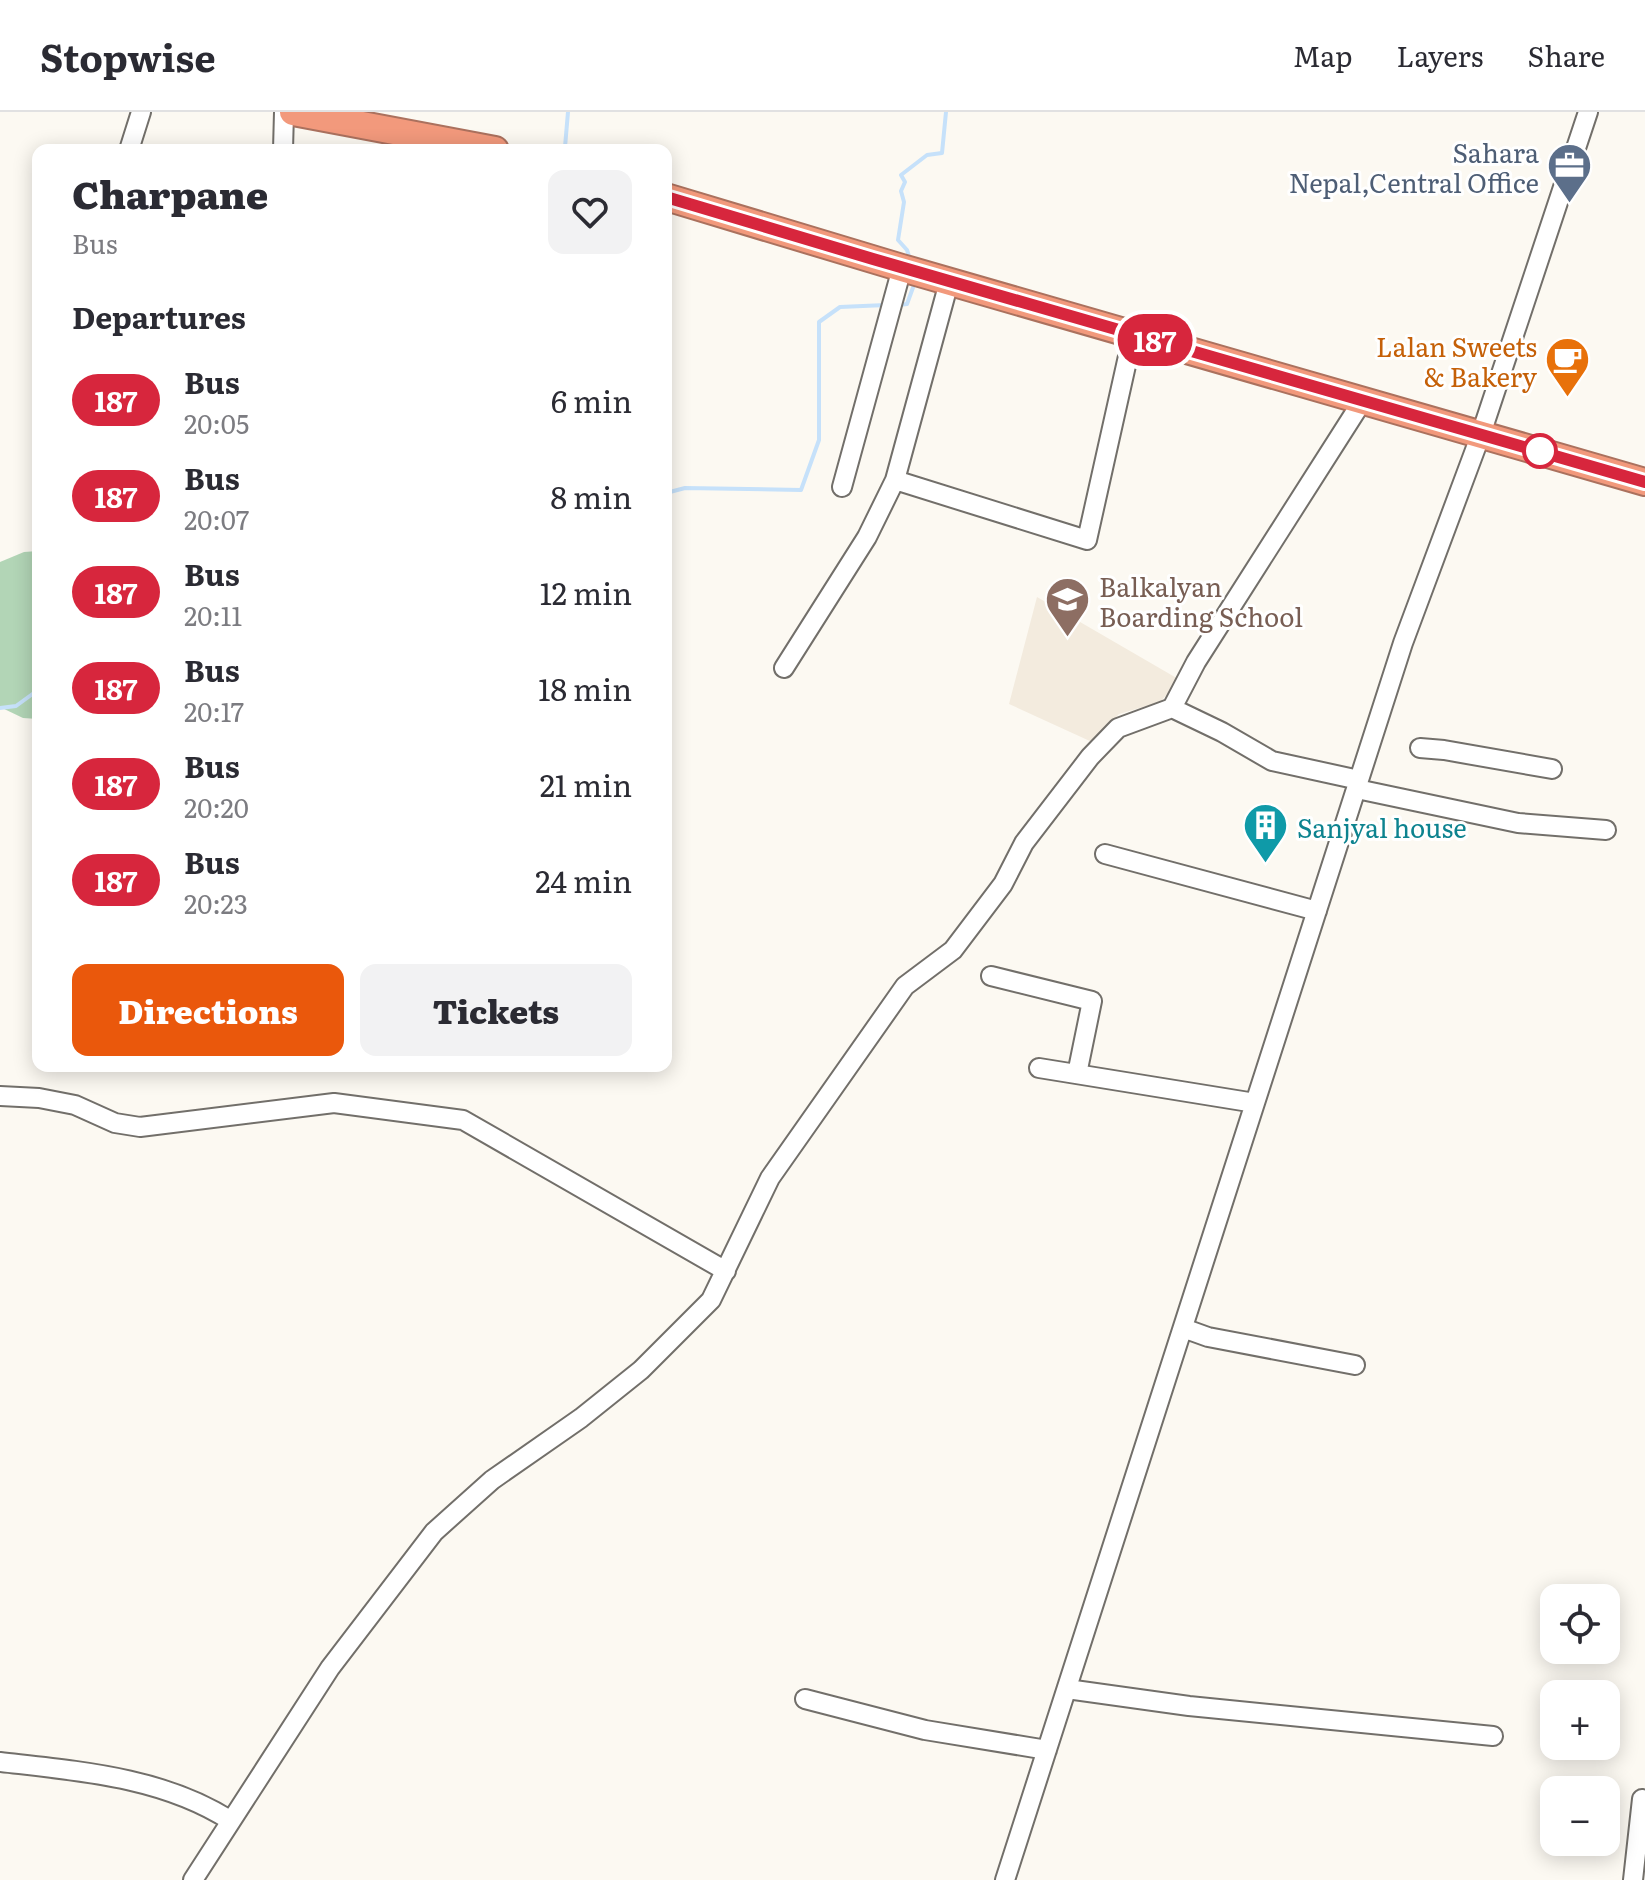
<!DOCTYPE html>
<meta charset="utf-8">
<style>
:root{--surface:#fff;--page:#f2f2f3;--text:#2b2b33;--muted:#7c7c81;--line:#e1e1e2;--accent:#ea580c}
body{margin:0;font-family:Literata,serif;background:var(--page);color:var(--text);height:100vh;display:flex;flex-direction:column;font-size:30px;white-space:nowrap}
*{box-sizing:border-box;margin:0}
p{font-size:26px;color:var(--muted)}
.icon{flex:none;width:44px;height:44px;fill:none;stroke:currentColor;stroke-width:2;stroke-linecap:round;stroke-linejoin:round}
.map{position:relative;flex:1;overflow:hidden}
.sheet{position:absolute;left:32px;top:32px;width:640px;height:928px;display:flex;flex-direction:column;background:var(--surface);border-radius:16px;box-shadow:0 4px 20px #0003}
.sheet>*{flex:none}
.badge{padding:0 16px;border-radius:26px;font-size:28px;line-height:52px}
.tools{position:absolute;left:1540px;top:1472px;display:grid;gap:16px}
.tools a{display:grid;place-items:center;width:80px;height:80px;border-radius:16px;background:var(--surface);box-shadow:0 4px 20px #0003;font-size:40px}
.map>.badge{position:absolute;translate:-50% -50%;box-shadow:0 0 0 4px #fff}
h2{padding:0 40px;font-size:30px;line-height:72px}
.round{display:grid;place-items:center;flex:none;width:84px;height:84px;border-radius:16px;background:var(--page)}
.headline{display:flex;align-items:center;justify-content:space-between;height:136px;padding:0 40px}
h1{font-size:38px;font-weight:800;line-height:60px}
.action{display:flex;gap:16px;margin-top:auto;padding:16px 40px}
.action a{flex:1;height:92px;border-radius:16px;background:var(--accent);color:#fff;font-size:32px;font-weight:800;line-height:92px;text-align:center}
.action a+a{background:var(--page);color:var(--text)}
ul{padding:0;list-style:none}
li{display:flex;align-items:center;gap:24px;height:96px;padding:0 40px}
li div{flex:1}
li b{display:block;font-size:30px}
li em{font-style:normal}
li .badge{min-width:88px;font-weight:700;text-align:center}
header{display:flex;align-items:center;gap:48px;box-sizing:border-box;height:112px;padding:0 40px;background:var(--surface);border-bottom:2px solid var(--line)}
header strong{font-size:38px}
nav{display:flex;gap:44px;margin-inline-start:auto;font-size:28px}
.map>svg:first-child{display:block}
</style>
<header>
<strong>Stopwise</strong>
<nav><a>Map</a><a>Layers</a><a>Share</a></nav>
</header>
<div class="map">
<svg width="1645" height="1768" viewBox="0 0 1645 1768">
<rect width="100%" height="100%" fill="#fcf9f2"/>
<path fill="#f3ebde" d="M1037,485l143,83 -20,22 -41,12 -27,28 -83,-38z"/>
<path fill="#b2d5b6" d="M38,439v168l-15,-1 -23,-11v-145l24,-10z"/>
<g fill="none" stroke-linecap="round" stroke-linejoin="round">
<path stroke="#c6e1fa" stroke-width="4" d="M565,35l3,-35
M910,147l-3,-9 -9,-10 6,-38 -3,-11 4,-9 -4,-7 26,-20 15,-2 4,-41
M899,193l8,-1 8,-22
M666,381l19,-5 116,2 18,-50v-118l21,-15 46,-2
M0,596l16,-2 22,-16"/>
<defs>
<path id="minor" d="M129,38l12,-38
M283,38l1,-38
M895,368l192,60 46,-206
M842,375l60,-219
M784,556l83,-131 28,-57 54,-198
M1172,596l50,24 50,29 87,19
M1420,636l24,2 108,19
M1357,677l161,34 88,7
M1105,742l212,57
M991,864l101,25 -15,73
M1039,956l216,35
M0,984l39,2 36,7 40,18 25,4 194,-24 129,17 263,151
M1183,1216l25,9 147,28
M1067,1577l122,17 304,30
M805,1587l120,31 122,20
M0,1650c79,9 163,15 231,59
M193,1768l137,-212 104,-136 58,-52 89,-62 60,-48 70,-70 59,-122 135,-192 48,-36 50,-66 21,-41 66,-86 28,-29 54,-20 24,-46 167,-262
M1005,1768l398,-1237 78,-209 107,-322
M1633,1768l9,-81"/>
<path id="highway" d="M293,0l202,38
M666,85l236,71 743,214"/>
</defs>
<use href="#minor" stroke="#726f6a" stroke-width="22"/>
<use href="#highway" stroke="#ab715e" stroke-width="30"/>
<use href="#minor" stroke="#fff" stroke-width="18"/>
<use href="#highway" stroke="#f2997c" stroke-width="26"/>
</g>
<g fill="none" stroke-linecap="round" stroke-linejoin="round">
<defs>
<path id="line" d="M666,85l207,62 772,223"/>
</defs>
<use href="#line" stroke="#fff" stroke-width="18"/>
<use href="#line" stroke="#d7263d" stroke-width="12"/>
</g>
<defs>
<symbol id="office-pin" viewBox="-11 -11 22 30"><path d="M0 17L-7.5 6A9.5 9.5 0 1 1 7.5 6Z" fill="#5c6f8a" stroke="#fff"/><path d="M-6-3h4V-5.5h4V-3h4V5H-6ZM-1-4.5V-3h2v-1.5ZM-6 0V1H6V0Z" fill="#fff"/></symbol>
<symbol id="cafe-pin" viewBox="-11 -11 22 30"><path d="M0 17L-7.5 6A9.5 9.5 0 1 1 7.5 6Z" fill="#e8710a" stroke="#fff"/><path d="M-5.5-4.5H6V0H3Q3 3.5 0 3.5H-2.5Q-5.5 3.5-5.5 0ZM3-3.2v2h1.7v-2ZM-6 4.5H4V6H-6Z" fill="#fff"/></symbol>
<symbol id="school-pin" viewBox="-11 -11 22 30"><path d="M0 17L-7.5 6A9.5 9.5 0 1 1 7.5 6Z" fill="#8d6e63" stroke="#fff"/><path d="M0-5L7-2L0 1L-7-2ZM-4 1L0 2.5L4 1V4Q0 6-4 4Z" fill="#fff"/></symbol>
<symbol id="building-pin" viewBox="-11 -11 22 30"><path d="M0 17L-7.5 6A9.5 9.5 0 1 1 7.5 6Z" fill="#0f9aa8" stroke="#fff"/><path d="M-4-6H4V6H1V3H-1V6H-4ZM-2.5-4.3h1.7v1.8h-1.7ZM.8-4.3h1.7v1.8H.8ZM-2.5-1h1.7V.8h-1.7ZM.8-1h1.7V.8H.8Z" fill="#fff"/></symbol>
</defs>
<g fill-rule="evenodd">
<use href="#office-pin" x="1544" y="28" width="51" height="69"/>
<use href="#cafe-pin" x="1542" y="222" width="51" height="69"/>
<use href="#school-pin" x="1042" y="462" width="51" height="69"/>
<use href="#building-pin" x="1240" y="688" width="51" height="69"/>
</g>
<circle fill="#fff" stroke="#d7263d" stroke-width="4" cx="1540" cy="339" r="16"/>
<g text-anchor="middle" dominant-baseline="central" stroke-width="6" stroke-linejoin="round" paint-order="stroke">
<g font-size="26" fill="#4e5e75" stroke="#fff" text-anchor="end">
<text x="1539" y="39">Sahara<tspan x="1539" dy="30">Nepal,Central Office</tspan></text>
</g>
<g font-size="26" fill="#c56008" stroke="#fff" text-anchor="end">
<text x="1537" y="233">Lalan Sweets<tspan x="1537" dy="30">&amp; Bakery</tspan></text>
</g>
<g font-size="26" fill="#785e54" stroke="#fff" text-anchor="start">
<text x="1099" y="473">Balkalyan<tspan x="1099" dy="30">Boarding School</tspan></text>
</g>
<g font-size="26" fill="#0d838f" stroke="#fff" text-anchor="start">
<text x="1297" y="714">Sanjyal house</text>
</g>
</g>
</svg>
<div class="tools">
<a><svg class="icon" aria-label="locate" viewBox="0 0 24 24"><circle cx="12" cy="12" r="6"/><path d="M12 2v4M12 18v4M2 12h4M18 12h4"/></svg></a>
<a>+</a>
<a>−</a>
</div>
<b class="badge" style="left:1155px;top:228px;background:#d7263d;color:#fff">187</b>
<section class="sheet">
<div class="headline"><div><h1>Charpane</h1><p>Bus</p></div><a class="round"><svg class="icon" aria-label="heart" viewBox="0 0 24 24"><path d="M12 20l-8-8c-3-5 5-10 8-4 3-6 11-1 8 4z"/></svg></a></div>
<h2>Departures</h2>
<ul>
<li><span class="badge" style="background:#d7263d;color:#fff">187</span><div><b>Bus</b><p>20:05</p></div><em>6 min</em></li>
<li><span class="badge" style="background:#d7263d;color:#fff">187</span><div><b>Bus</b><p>20:07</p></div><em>8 min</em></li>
<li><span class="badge" style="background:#d7263d;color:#fff">187</span><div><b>Bus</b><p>20:11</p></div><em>12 min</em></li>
<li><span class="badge" style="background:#d7263d;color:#fff">187</span><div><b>Bus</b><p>20:17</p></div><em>18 min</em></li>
<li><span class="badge" style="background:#d7263d;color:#fff">187</span><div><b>Bus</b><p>20:20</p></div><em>21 min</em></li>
<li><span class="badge" style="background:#d7263d;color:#fff">187</span><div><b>Bus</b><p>20:23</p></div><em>24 min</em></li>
</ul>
<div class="action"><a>Directions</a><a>Tickets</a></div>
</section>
</div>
